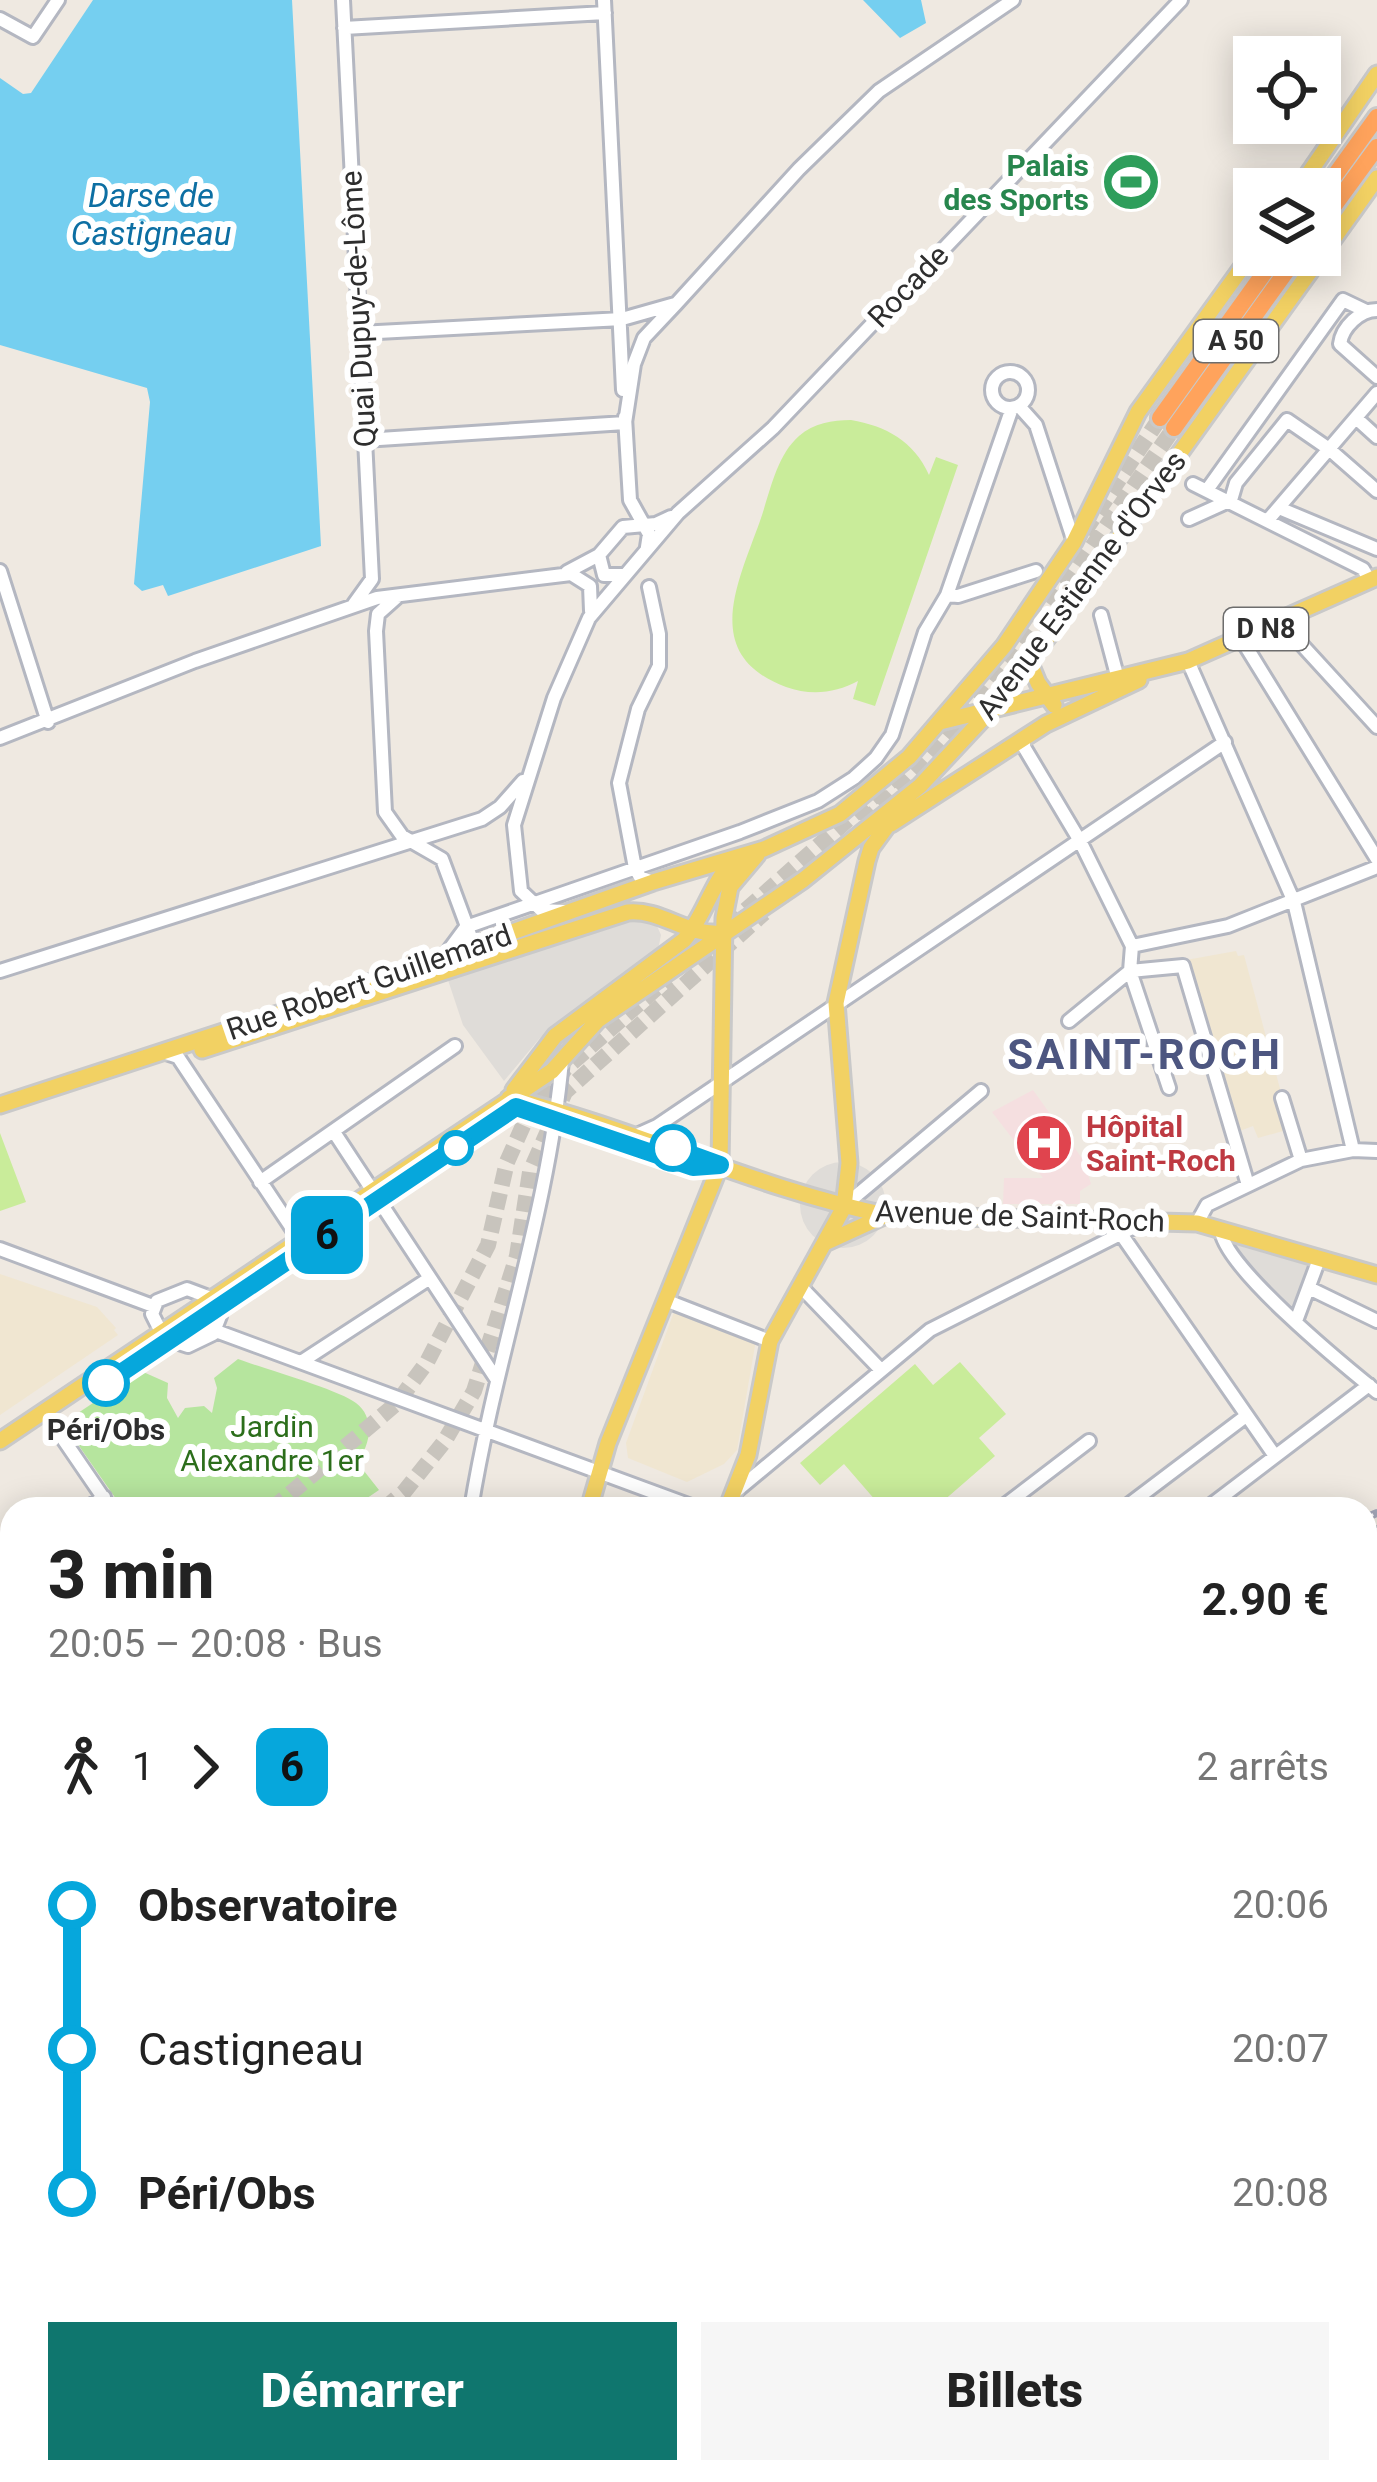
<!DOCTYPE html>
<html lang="fr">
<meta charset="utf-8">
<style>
:root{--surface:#fff;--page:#f6f6f6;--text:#222;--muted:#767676;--accent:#0f766e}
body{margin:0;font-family:Roboto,sans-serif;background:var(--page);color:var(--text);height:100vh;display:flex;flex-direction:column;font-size:45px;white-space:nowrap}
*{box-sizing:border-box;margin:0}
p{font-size:39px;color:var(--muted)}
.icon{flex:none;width:66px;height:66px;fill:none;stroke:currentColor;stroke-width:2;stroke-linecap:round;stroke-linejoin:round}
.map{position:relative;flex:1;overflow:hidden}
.details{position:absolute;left:0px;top:1497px;width:1377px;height:987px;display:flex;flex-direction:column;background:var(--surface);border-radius:36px 36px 0 0;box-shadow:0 6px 30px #0003}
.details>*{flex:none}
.badge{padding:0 24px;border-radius:18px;font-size:42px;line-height:78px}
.fabs{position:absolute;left:1233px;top:36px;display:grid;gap:24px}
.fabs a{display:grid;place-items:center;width:108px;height:108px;border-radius:0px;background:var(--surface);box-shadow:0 6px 30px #0003;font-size:60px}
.map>.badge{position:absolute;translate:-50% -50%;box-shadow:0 0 0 6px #fff}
.legs{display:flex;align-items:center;gap:18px;height:132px;padding:0 48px;font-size:39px}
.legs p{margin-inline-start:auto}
.summary{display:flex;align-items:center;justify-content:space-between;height:204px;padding:0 48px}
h1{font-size:66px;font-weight:800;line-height:90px}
.action{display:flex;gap:24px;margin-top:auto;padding:24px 48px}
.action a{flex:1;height:138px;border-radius:0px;background:var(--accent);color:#fff;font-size:48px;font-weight:800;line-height:138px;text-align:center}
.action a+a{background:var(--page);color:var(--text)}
ul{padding:0 48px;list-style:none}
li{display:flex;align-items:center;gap:42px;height:144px;font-size:45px}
li i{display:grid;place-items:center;width:18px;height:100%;margin:0 15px;background:currentColor}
li i::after{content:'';width:30px;height:30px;margin:-15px;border:9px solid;border-radius:50%;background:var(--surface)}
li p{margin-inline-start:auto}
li:first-child i{background:linear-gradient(#0000 50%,currentColor 0)}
li:last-child i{background:linear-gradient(currentColor 50%,#0000 0)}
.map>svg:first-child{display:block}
</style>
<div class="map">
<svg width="1377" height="2482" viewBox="0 0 1377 2482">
<rect width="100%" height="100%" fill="#efe9e1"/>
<path fill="#f0e6d1" d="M1236,951l2,5 6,-1 38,141 -8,4 9,31 -25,7 -5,-12 -16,6 -51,-172z
M0,1274l97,33 19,21 -2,2 4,5 -118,80z
M675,1309l81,31 -19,110 -13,14 -37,18 -59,-24 -2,-15z"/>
<path fill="#f5dfe0" d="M1033,1090l51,71 7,23 -11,7v13h-77l1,-26h39l-51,-66z
M842,2472h164l5,10h-181z"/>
<path fill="#b6e59e" d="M238,1359c24,9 102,31 118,44 20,15 14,43 1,59l22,28 -28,19h-228l-60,-86 78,-52 27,12 -1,15 11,20 7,-10 19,-2 8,7 5,-25 -3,-10z
M309,2472h132l-13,10h-136z"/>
<path fill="#c9ec9a" d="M851,420c35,6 63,21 78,55l7,-18 22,8 -83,241 -22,-7 5,-18c-22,12 -47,15 -72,6 -86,-32 -48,-104 -26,-166 10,-28 16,-65 39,-85 15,-13 33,-16 52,-16z
M0,1133l26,69 -26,9z
M960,1362l46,52 -27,24 16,18 -61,53h-51l-39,-45 -24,21 -20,-22 115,-99 18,21z"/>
<path fill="#dfdcd8" d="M634,917l16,3 7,6 4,9 -3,15 -119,89 -35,42 -41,-56 -15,-45z
M800 1205a43 43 0 1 1 86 0a43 43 0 1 1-86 0Z
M1221,1229l98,30 -23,62 -65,-64z"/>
<path fill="#75cff0" d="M93,0h199l29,546 -153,50 -5,-11 -21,6 -8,-7 16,-182 -3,-14 -147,-43v-267l23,16 8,-1z
M863,0h58l5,23 -26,15z"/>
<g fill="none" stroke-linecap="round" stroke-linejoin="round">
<path stroke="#c8c4bd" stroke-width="16" stroke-dasharray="16 8" stroke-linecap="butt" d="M1084,532l76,-114
M863,823c126,-113 215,-258 311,-395
M728,926l178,-158
M272,1509l125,-106 30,-41 61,-117 19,-83 19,-43 39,-50 103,-91
M384,1509l20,-17 40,-50 30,-51 43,-135 13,-84 35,-80 199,-179
M0,1688l12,-8"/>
<defs>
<path id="minor" d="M343,0l29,579 -18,25
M604,0l19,390
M0,19l33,18 25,-37
M344,28l261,-15
M1377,310c-17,0 -35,17 -37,34l37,33
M359,333l263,-14 53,-15
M992 390a18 18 0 1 1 36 0a18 18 0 1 1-36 0Z
M1019,406l17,19 38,117
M625,417l5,83 19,34 -2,13
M1356,418l21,19
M625,423l9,-59 10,-26 32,-34 123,-135 80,-78 134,-91
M364,440l261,-17
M1193,484l170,85 7,12
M1207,490l136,-190 23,11
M1279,508l98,41
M1189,519l42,-19 5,-17 51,-63 42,29 48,42
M1268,520l109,-127
M599,555l5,20h18
M0,571l48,151
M567,572l32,-17 24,-28 33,-3 15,-7
M649,587l10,47v32l-21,43 -19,74 16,85 5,9 13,5
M947,595l11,1 78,-25
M397,597l-19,17 -2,17 9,181 17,24 40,23 30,81 9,8
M1101,615l17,64
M1285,620l6,13 86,94
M1242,640l135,219
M1188,661l106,241 59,248
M0,738l195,-77 182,-63 194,-24 19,12 1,25
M1024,738v9l56,94 52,105 -2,25 39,117
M563,911l-22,-1 -20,-19 -7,-66 40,-127 35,-80 89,-105 95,-85 408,-428
M1132,946l96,-20 149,-59
M443,958l23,-31 274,-95 78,-31 36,-23 22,-20 16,-23 33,-103 22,-37 65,-187
M0,971l482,-152 18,-12 23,-26
M1130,971l53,-5 65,219
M1069,1021l61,-50
M163,1052l15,5 121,182
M1282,1098l19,62
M334,1132l163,248
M637,1135l20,-9 568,-384
M260,1182l195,-136
M844,1206l137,-115
M1197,1223l10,-18 94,-45 52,-10 24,1
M1221,1229c-1,35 125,138 156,163
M1119,1231l156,225
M0,1249l153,57
M800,1286l80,83
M1309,1288l68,33
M187,1289l24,9 9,18 -7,18 -25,12 -24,-8 -12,-24 5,-13z
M665,1300l105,41
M1296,1321l23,-62
M216,1331l483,178
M301,1362l129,-84
M44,1411l67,98
M734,1493l196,-163 214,-108
M86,1509l18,-12
M471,1509c24,-150 78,-298 91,-449
M1000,1509l89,-68
M1123,1509l123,-93
M1206,1509l163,-124
M1365,1543l12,-9
M0,1549l12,18
M1365,1581l12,14
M1365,1615l12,-10
M1365,1653l12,12
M0,1681l12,-8
M0,1770l12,18
M0,1885l12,-8
M0,1958l12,-5
M1365,2115l12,-9
M1365,2161l12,15
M1371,2434l6,4
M1015,2472l4,10
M1255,2472l5,10
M439,2482l13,-10
M584,2482l12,-10
M816,2482l12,-10
M1127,2482l19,-10"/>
<path id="major" d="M1298,189l79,-115
M1029,661l9,22 16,22
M940,722l248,-61 189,-84
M891,824l155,-100 93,-44
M202,1050l426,-138c34,-3 58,24 93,21
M514,1090l41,-54 129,-96c21,-24 27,-57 50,-80
M509,1098c128,31 248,91 377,117l311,8 180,52
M0,1105l321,-105 332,-118 111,-33 76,-35 69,-57 95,-111 70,-104 64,-130 116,-161
M827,1242l59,-27
M0,1441l552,-370 46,-51 205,-140 117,-94 70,-75 60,-77 327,-456
M589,1509l19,-66 112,-278 4,-247 6,-31 27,-32
M727,1509l21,-54 22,-114 74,-134 5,-44 -13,-160 31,-142 4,-13 24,-33
M0,2130l12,-5
M0,2469l12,-10"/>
<path id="highway" d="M1320,196l57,-79
M1320,225l57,-78
M1160,418l117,-163
M1174,428l124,-173"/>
</defs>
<use href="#minor" stroke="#b4b7c1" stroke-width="18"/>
<use href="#major" stroke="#c9c9c9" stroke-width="21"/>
<use href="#highway" stroke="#c9c9c9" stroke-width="22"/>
<use href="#minor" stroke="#fff" stroke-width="12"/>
<use href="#major" stroke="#f2d163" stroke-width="15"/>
<use href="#highway" stroke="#ffa35c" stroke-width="16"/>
<defs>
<path id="rail" d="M1365,1518l12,-5
M0,2044l12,-5
M0,2073l12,-5
M0,2098l12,-5"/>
</defs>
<use href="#rail" stroke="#a3a6b8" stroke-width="8"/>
<use href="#rail" stroke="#fff" stroke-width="3" stroke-dasharray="9" stroke-linecap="butt"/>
</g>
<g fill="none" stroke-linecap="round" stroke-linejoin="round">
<defs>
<path id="line-1" d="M106,1383l410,-276 177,60 27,-2 -47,-17"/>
</defs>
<use href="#line-1" stroke="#fff" stroke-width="27"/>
<use href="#line-1" stroke="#06a7dc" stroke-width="18"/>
</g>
<defs>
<symbol id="stadium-disc" viewBox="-11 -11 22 22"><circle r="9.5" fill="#2e9e5b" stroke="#fff"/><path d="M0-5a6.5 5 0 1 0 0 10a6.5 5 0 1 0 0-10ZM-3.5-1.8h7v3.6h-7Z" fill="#fff"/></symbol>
<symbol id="hospital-disc" viewBox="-11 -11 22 22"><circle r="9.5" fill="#e0444e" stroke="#fff"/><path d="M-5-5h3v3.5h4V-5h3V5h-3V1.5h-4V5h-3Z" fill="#fff"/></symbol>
</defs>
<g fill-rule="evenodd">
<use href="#stadium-disc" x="1098" y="149" width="66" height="66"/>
<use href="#hospital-disc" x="1011" y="1110" width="66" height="66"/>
</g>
<g fill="#fff" stroke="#06a7dc" stroke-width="6">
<circle cx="456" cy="1148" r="15"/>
<circle cx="673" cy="1148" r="21"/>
<circle cx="106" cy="1383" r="21"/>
</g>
<g text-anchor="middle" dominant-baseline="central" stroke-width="12" stroke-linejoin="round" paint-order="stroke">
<g fill="#fff" stroke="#6d6d6d" stroke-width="3">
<rect x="1194" y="320" width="84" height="42" rx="9"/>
<rect x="1224" y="608" width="84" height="42" rx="9"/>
</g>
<g font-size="27" font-weight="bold" fill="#2e2e2e">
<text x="1236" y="341">A 50</text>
<text x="1266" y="629">D N8</text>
</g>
<g font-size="30" font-weight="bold" fill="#27864d" stroke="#fff" text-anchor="end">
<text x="1089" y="165">Palais<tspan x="1089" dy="34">des Sports</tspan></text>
</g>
<g font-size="30" fill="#2e2e2e" stroke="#fff">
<text transform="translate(908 286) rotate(-46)">Rocade</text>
<text transform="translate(358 309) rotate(-93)">Quai Dupuy-de-Lôme</text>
<text transform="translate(1081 585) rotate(-53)">Avenue Estienne d'Orves</text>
<text transform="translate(369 982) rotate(-19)">Rue Robert Guillemard</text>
<text transform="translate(1020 1216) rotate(2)">Avenue de Saint-Roch</text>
</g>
<g font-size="30" font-weight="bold" fill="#be3a42" stroke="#fff" text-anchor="start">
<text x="1086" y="1126">Hôpital<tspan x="1086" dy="34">Saint-Roch</tspan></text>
</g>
<g font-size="30" fill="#2c6e1b" stroke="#fff">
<text x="272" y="1426">Jardin<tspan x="272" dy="34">Alexandre 1er</tspan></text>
</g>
<g font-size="30" font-weight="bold" fill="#2e2e2e" stroke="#fff">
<text x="106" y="1429">Péri/Obs</text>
</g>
<g font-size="33" font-style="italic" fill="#0d6fa3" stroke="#fff">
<text x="151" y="195">Darse de<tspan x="151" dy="38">Castigneau</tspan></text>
</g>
<g font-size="42" font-weight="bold" letter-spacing="3" fill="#4d5680" stroke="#fff">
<text x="1145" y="1054">SAINT-ROCH</text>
</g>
</g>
</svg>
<div class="fabs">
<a><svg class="icon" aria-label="locate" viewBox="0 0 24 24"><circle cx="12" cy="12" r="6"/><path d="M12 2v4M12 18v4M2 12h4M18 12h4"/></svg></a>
<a><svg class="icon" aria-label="layers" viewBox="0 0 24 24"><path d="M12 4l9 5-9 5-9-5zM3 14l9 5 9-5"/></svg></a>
</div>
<b class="badge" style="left:327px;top:1235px;background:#06a7dc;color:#111">6</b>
<section class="details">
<div class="summary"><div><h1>3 min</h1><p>20:05 – 20:08 · Bus</p></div><b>2.90 €</b></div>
<div class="legs"><svg class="icon" aria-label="walk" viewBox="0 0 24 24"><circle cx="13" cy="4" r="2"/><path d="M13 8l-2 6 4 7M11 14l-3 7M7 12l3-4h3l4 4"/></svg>1<svg class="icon" aria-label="forward" viewBox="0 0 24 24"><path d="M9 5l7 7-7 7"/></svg><b class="badge" style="background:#06a7dc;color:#111">6</b><p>2 arrêts</p></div>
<ul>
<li><i style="color:#06a7dc"></i><b>Observatoire</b><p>20:06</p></li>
<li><i style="color:#06a7dc"></i><span>Castigneau</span><p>20:07</p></li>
<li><i style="color:#06a7dc"></i><b>Péri/Obs</b><p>20:08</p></li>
</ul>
<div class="action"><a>Démarrer</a><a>Billets</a></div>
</section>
</div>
